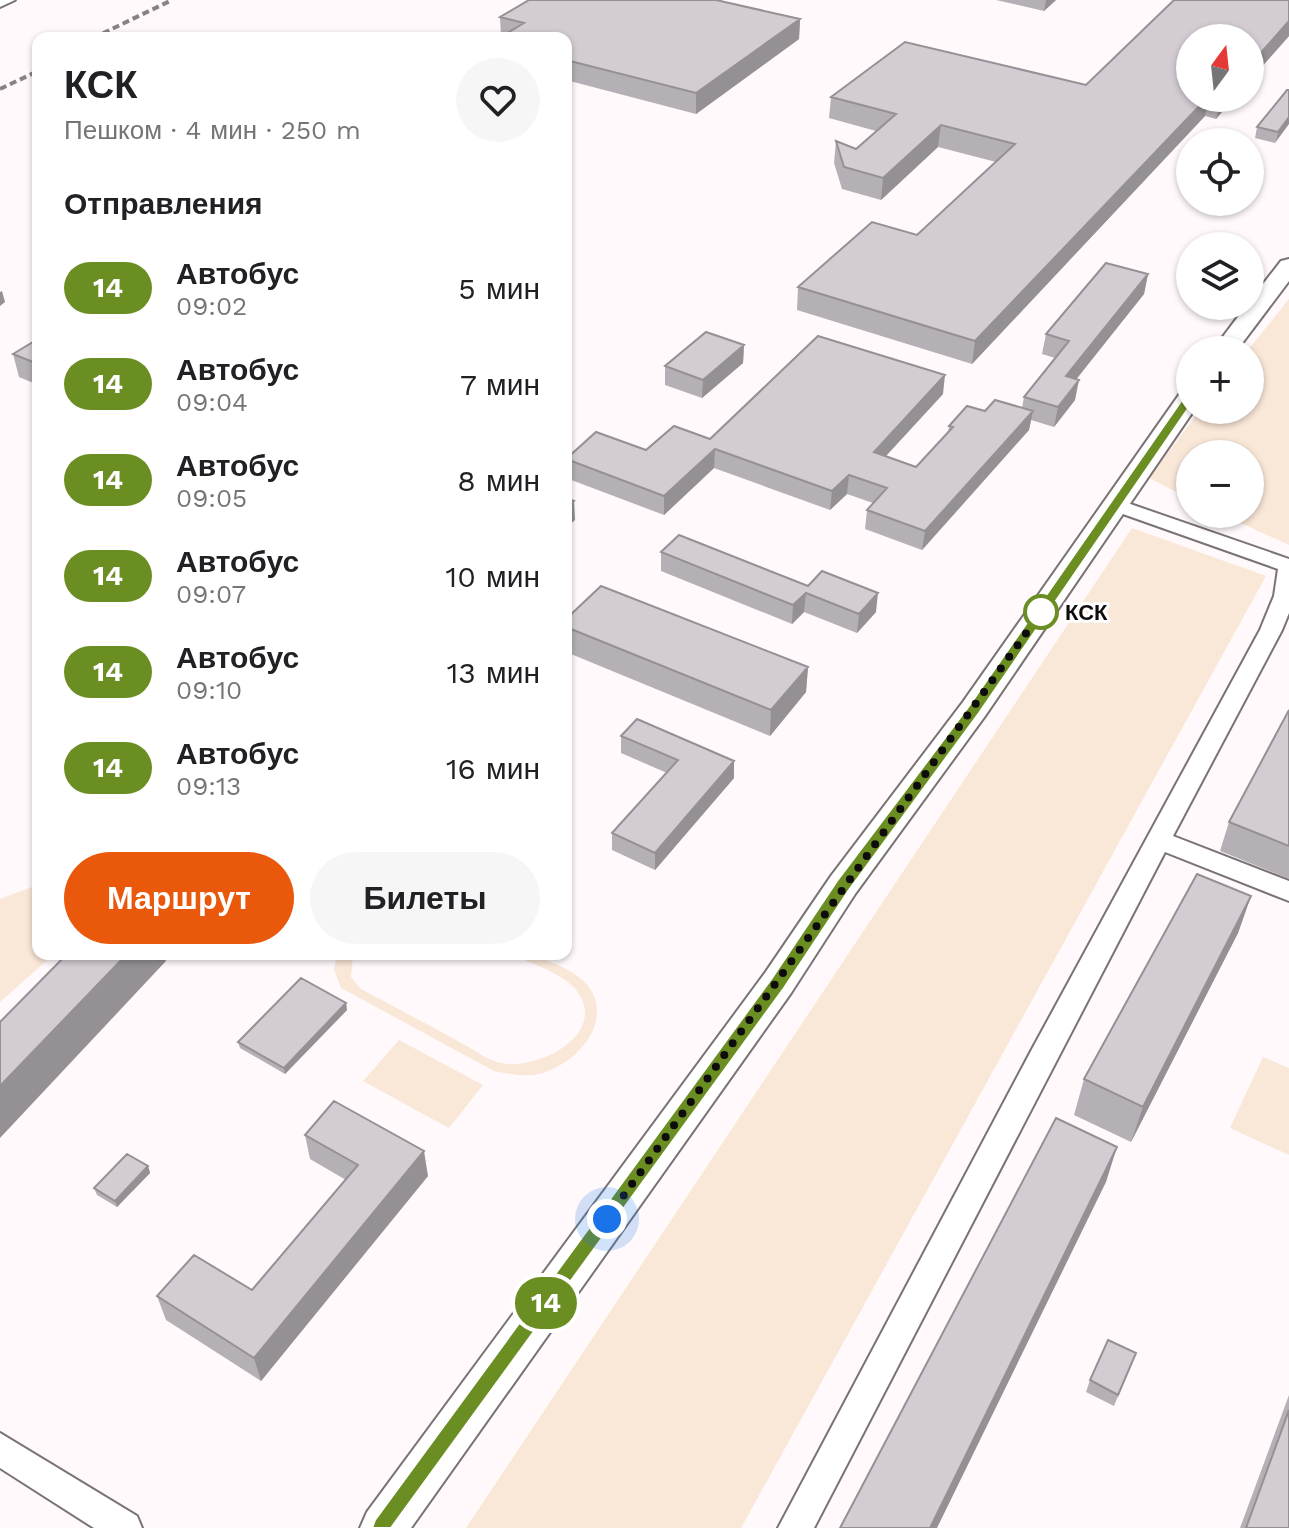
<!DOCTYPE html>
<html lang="ru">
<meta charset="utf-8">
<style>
:root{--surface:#fff;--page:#f6f6f6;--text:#202124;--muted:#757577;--accent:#ea580c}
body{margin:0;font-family:"Work Sans",sans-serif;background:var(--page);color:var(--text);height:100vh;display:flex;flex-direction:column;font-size:30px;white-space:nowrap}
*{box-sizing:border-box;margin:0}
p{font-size:26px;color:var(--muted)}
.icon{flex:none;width:44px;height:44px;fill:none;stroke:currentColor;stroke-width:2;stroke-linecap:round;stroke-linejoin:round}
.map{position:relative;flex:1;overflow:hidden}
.side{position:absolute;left:32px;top:32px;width:540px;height:928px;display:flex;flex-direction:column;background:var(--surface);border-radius:16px;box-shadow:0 2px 6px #0004}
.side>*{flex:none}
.badge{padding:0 16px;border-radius:26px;font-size:28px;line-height:52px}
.needle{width:52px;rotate:15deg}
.fabs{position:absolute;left:1176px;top:24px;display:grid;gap:16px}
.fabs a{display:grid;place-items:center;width:88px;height:88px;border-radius:50%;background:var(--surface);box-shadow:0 2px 6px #0004;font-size:40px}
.you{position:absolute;width:40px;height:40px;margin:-20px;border:6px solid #fff;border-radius:50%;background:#1a73e8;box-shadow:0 0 0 12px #1a73e833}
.map>.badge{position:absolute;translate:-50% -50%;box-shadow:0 0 0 4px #fff}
h2{padding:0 32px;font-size:30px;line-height:72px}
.round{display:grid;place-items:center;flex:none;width:84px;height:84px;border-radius:42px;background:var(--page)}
.summary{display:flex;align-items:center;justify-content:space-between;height:136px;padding:0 32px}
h1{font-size:38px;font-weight:700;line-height:60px}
.cta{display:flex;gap:16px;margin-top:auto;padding:16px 32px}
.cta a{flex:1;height:92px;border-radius:48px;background:var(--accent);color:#fff;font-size:32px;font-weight:700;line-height:92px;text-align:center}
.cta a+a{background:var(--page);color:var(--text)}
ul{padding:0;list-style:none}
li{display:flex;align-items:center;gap:24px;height:96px;padding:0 32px}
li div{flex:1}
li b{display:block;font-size:30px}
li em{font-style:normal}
li .badge{min-width:88px;font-weight:700;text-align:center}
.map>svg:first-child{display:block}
</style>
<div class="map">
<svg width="1289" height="1528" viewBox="0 0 1289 1528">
<rect width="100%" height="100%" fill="#fff9fb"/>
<path fill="#f9e7d8" d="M1289,299v246l-68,-31h29v-60h-60v45l-41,-21 51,-68h50l-2,-60z
M1132,528l134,48 -525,952h-275z
M32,887l6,3v64h16l-54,48v-103z
M337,954h16l-2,23 10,12c34,18 68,36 102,55 12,6 25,17 38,19 35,8 105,-27 78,-69 -12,-20 -48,-30 -68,-40 21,0 34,5 53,14 59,28 31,87 -21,105 -16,5 -33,1 -49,-2l-153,-83 -7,-18z
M399,1040l84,45 -34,43 -86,-47z
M1263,1057l26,11v87l-59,-27z"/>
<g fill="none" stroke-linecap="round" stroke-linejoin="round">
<defs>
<path id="street" d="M0,0h15l-15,7z
M1113,498l176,61v54l-7,17 -109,206 116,45v20l-124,-49 -351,676h-36l253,-477 229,-421 14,-34 4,-27 -172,-61 -3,-4 3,-4z
M0,1433l137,83 5,12h-48l-94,-60z"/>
<path id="secondary" d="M1289,259v22l-52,69h-24l33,-44h4v-5l31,-40z
M1190,389v21h4l-209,306 -130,178 -64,99 -380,535h-51l7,-16 398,-539 66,-97 132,-174 218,-310z"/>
</defs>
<use href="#street" stroke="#7a7274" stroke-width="4"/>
<use href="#secondary" stroke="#7a7274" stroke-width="4"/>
<use href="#street" fill="#fff" fill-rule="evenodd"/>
<use href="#secondary" fill="#fff" fill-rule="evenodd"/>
<path stroke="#878384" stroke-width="4" stroke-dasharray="7 4" stroke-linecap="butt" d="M93,38l79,-38
M0,89l38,-18"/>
</g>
<path fill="#b5b0b5" d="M722,0l-1,1 79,18 -1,20 -103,75 -130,-34v-42l-65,-1 -1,-20z
M996,0h60l-12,11z
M1289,0v36l-39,44v-42l-60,60h44l-18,21 -11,-3 -233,248 -175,-54 1,-23 119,-52 79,-73 -58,-15 -57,53 -39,-11 -8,-26 2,-22 20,8 20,-18 -47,-13 2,-21 255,-12z
M1289,90l-14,53 -20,-5 2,-11z
M1148,274l-4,20 -68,85 -1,21 -21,27 -23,-7 -2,10 -107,120 -57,-21 2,-19 6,-7 -26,-9 -17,16 -116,-42 -50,47 -98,-37v-19l80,-9 297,-56 -57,62 30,11 32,-34 1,-7 36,-15 37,-3 2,-11 31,-39 -13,-4 4,-20z
M38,339v46l-19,-8 -6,-23z
M744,345l-1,18 -41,35 -37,-13v-19z
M661,552l147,34 68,26 -19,21 -53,-21 -12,12 -131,-53z
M566,619l242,48 -2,25 -36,44 -204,-84z
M1289,710v169l-69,-28 9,-29z
M621,736l113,42 -79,92 -43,-20v-17l55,-60 -46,-20z
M1251,896l-13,37 -107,209 -57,-27 10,-36z
M346,1003l1,7 -62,64 -45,-26 -2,-6z
M305,1135l123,41 -167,205 -95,-61 -9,-24 95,-6 94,-110 -36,-21z
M148,1166l2,7 -33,34 -20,-12 -3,-7z
M1136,1353l-22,53 -28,-14 4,-12z
M1289,1395v133h-49z"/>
<path fill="#949094" d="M1046,0h10l-12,11z
M800,19l-1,20 -103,75v-21z
M1289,21v15l-39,44v-15z
M1207,98h2l-4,18 -233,248 3,-23z
M1221,98h13l-18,21z
M1289,117v7l-14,19 3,-11z
M941,125l-3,22 -57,53 2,-22z
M1148,274l-4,20 -81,102 3,-20z
M2,291l3,11 -5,4v-14z
M744,345l-1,18 -41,35 1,-18z
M945,375l-2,19 -71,77 2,-19z
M1079,380l-4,20 -21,27 4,-20z
M1033,411l-4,19 -107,120 3,-19z
M715,449l-1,19 -50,47v-19z
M849,475l-2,19 -17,16 2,-19z
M574,501l1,19 -9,8v-19z
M806,593l-2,19 -12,12 1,-19z
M878,593l-2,19 -19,21 2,-19z
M808,667l-2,25 -36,44 1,-26z
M734,761v17l-79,92v-17z
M1251,896l-13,37 -107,209 12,-35z
M127,954h37l2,7 -166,177v-52z
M346,1003l1,7 -62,64 -1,-6z
M1117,1147l-11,35 -169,346h-7z
M424,1151l4,25 -167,205 -7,-23z
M148,1166l2,7 -33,34 -2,-6z"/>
<path fill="#d3cdd3" stroke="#949094" stroke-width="2" d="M529,0h187l84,19 -104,74 -130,-33v-22h-67l25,-15 -24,-6z
M1174,0h115v21l-39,44v-27h-60v60h17l-232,243 -177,-54 74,-65 45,13 98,-91 -74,-19 -58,53 -39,-11 -8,-26 20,8 40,-35 -65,-17 74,-55 181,43z
M1287,90h2v27l-11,15 -21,-5z
M1106,263l42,11 -82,102 13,4 -21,27 -34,-10 45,-56 -23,-7z
M706,332l38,13 -41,35 -38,-14z
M818,336l127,39 -71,77 42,15 37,-40 -4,-1 18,-20 18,5 10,-11 38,11 -108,120 -58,-21 20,-22 -38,-13 -17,16 -117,-42 -51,47 -98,-37 30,-27 50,18 28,-24 36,13z
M38,339v25l-25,-10z
M566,498l8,3 -8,8z
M679,535l129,51 14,-15 56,22 -19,21 -53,-21 -13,12 -132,-53z
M601,586l207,81 -37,43 -205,-83v-8z
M1289,710v136l-60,-24z
M637,719l97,42 -79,92 -43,-20 66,-73 -57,-24z
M1197,874l54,22 -108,211 -59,-28z
M67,954h60l-127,132v-64z
M301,978l45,25 -62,65 -46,-26z
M334,1101l90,50 -170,207 -97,-62 37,-41 58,35 106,-125 -53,-30z
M1056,1118l61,29 -187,381h-90z
M127,1154l21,12 -33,35 -21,-13z
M1108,1340l28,13 -18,42 -28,-15z
M1289,1410v118h-43z"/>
<path fill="#6b8e23" stroke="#fff" stroke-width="2" d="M1186,394l10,3 -217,316 -130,177 -65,98 -393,540h-19l3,-8 397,-542 65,-97 132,-175z"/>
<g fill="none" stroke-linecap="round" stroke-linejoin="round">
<path stroke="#0f0c0d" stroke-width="8" stroke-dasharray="0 14.4" d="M607,1219l440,-615 -6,8"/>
</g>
<circle fill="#fff" stroke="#6b8e23" stroke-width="4" cx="1041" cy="612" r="16"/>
<g text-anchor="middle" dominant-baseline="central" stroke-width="6" stroke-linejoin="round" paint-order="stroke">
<g font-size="22" font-weight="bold" fill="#0f0c0d" stroke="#fff" text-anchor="start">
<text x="1065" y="612">КСК</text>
</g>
</g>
</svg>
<div class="fabs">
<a><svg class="needle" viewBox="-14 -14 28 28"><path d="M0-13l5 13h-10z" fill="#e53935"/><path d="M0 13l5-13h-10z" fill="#757577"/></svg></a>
<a><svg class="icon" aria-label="locate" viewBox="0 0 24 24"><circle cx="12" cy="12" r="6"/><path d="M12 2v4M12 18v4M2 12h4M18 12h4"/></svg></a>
<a><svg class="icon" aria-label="layers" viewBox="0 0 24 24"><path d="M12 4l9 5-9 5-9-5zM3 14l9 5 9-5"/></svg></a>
<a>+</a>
<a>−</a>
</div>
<div class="you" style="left:607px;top:1219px"></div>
<b class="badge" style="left:546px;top:1303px;background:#6b8e23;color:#fff">14</b>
<section class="side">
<div class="summary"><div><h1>КСК</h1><p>Пешком · 4 мин · 250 m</p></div><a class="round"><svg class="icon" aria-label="heart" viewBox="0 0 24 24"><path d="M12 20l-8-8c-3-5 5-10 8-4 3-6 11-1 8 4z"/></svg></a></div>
<h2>Отправления</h2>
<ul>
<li><span class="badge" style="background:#6b8e23;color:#fff">14</span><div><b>Автобус</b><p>09:02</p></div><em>5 мин</em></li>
<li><span class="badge" style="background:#6b8e23;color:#fff">14</span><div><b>Автобус</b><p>09:04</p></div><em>7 мин</em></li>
<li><span class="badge" style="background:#6b8e23;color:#fff">14</span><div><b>Автобус</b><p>09:05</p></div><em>8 мин</em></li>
<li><span class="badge" style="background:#6b8e23;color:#fff">14</span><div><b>Автобус</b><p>09:07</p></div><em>10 мин</em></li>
<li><span class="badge" style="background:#6b8e23;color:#fff">14</span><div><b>Автобус</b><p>09:10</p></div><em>13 мин</em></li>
<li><span class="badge" style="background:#6b8e23;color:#fff">14</span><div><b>Автобус</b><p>09:13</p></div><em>16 мин</em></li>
</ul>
<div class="cta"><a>Маршрут</a><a>Билеты</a></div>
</section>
</div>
